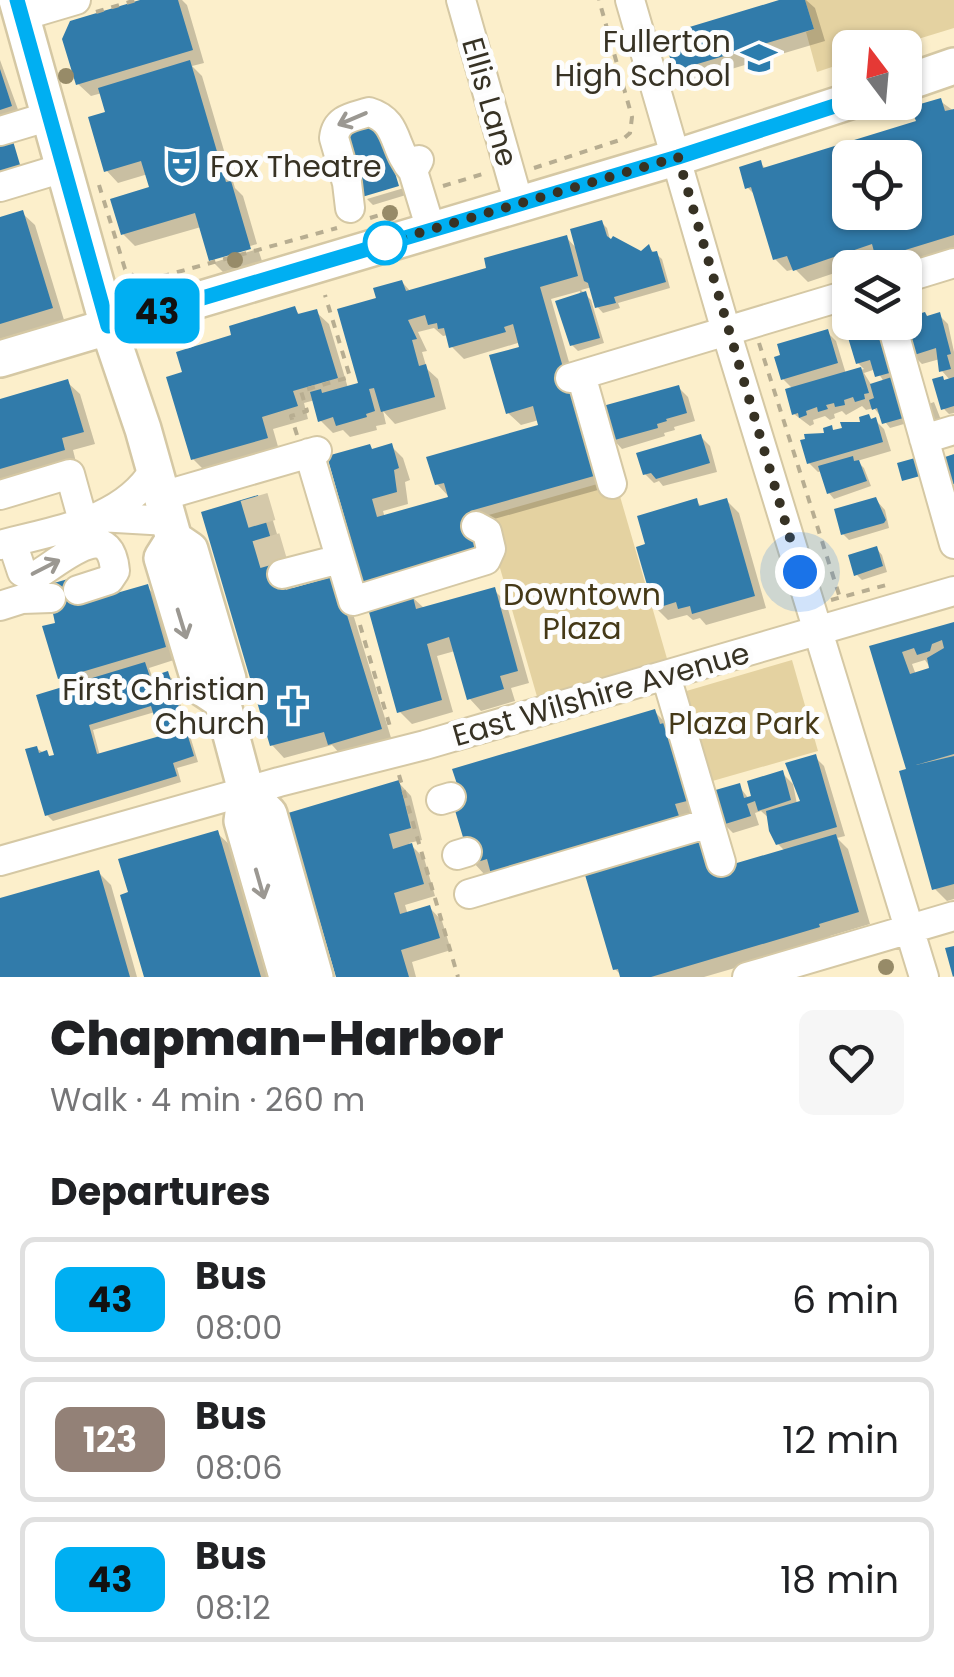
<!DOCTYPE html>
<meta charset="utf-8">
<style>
:root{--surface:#fff;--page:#f6f6f6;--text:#202124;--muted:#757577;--line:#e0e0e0}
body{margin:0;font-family:Poppins,sans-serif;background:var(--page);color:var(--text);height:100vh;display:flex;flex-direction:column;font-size:38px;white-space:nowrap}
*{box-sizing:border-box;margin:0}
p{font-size:32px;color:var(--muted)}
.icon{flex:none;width:55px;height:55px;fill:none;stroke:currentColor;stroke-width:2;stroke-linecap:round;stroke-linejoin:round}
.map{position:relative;height:977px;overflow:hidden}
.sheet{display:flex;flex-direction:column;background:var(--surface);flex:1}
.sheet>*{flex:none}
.badge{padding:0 20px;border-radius:15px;font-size:35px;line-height:65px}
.needle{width:65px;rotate:344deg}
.tools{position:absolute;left:832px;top:30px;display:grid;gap:20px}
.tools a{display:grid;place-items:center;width:90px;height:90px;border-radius:15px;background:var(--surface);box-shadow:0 2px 8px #0004;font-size:50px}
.you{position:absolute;width:50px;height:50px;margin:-25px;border:8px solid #fff;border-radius:50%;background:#1a73e8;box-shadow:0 0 0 15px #1a73e833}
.map>.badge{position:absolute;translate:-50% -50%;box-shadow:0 0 0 5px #fff}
h2{padding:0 50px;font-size:38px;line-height:90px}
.round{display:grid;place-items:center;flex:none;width:105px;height:105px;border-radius:15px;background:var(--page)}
.overview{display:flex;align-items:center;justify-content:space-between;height:170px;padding:0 50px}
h1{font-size:48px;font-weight:800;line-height:75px}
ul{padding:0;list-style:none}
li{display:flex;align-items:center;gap:30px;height:125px;margin:0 20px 15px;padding:0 30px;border:5px solid var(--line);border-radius:15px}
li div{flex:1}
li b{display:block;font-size:38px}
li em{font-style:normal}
li .badge{min-width:110px;font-weight:700;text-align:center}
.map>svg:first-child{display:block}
</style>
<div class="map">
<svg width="954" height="977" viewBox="0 0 954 977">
<rect width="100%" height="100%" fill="#fcefcb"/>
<path fill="#e4d2a1" d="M805,0h149v28l-62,19 -42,1v13l-33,11 -11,-40 8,-3z
M615,479l53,183 -130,38 -53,-184z
M792,660l26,91 -109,31 -26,-90z"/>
<path fill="#0003" fill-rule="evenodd" d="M149,0h33l5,5 17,58 -12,3 10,10 33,112 8,8 14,48 -42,13v5l43,-13 4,12 -39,11 -12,-12 -10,-33 -66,19 -12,-12 29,-45 -4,-15 -30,9 -12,-13 2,-56 -6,-21 -11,3 -13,-12z
M788,0h18l9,8 10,33 -137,41 -12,-12z
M0,60l20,55 -20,6z
M940,101l14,10v139l-55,18h-11l-9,-10 -71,24 -13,-13 -8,2 -12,-12 -19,-63 -9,-9 13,-24 7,7 152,-47zM850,158h55v54h-55z
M404,188l2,7 -33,10 -6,-6z
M22,213l13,12 29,95 -64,19v-119z
M601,222l6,6 4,16 30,10 8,-6 7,6 6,5 8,29 -52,15 2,5 -17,5 -12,-13 13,43 -26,8 -6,-6 8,-54 -29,8 54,189 -125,35 -113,62 6,-134 18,-5 12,12 7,22 -5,2 3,22 -25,7 2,7 66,-19 -14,-15 104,-58 -2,-6 -18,5 -13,-12 14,-65 -1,-6 -57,17 -13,-13 -3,-11 -5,1 -9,-8 -16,4 9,19 -5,1 5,17 11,10 8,30 -51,15 -12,-13 3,13 -10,2 1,4 -27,7 -7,-7 -10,3 -13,-13 -5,-20 -11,3 4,16 -35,10 6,21 -74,21 -12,-12 -8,-85 49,-37 60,-28 7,7 15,-4 13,12 19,64 13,-4 18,-84 23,-18 9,10 79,-22 76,-33 12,13zM592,287l5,19 -16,-16z
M939,315l9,9 6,28v61l-5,1 -5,-5 6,-29 -8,-9 -2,-12 -18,5 -9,-9 15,-37z
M850,321l34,1 27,100 -21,6 -16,-20 -8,2 -4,-4 -16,9 -4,-4 -8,3 1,4 -5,2 -5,-4 -12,4 1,4 -4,2 -16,-12 -1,-25 -10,-10 44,-47 9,9 10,33 18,-5 -6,-6 -12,-40zM876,369l8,13 -12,4 -8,-13z
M67,382l13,12 15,50 -22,6 3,12 -76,22v-83z
M679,388l9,9 7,24 -21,6 1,3 -11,3 1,3 -43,13 -9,-10z
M934,402l7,18 -9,2 -6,-17z
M875,420l9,9 7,22 -34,10 7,7 7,18 -37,13 -5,-6 -7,-22 -4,1 -9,-9 22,-35 4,4z
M701,437l9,9 7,26 -54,14 -4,-5 -5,2 -9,-9z
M258,498l12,13 24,79 52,1 46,150 -50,15 -10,-11 -48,13 -12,-13z
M876,500l9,10 4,18 -40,12 -6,-6z
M696,501l7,7 24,-7 12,12 27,95 -60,17 -6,-7 -7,2 -6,-5 -19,5 -12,-12z
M877,549l5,6 5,17 -25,8 -5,-5z
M147,587l12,12 18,60 -28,9 4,11 15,-5 5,6 25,82 -21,6 4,14 -128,39 -6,-6 -11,-67 16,10 6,-1 12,-69 -10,-11 -2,-53 28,-32 4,12zM155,712l8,26 -63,18 -7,-26z
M494,590l12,12 23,81 -18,5 4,13 -34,10 -12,-13 -14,-47 -18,5 16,56 -41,12 -13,-13 12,-115 14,13z
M954,624v275l-7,2 -13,-13 -25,-117 -37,-123zM925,660l7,10 -16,5 -4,-11z
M655,712l24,25 23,75 -217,63 -12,-13z
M815,757l9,9 21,70 -8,2 11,11 22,75 -40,12 1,4 -127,37h-81l-8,-8 105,-98 65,-20 -7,-7 -8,-25 -9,-8 -6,2 4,12 -26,8 -9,-9 15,-38 10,13 33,-26 11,11 4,20 6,-2z
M399,783l12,13 11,44 -13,3 15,15 11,38 -30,9 3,10 22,-7 12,13 9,29 -39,12 4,15h-77z
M217,833l13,12 38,132h-121z
M98,872l13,13 26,92h-137v-76z"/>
<path fill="#317baa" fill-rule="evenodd" d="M140,0h38l15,50 -117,35 -14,-46 8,-18z
M779,0h26l9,29 -140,42 -11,-36z
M190,60l36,122 5,-1 20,68 -42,12 -14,-48 -74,22 -11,-36 39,-12 -8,-26 -37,11 -16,-55 17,-5 -7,-24z
M0,69l12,37 -12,4z
M941,98l4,13 9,-2v126l-78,24 -4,-15 -79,27 -6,-15 -14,4 -22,-73 -6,2 -6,-22 22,-7 2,8 153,-47 -6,-14zM850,158h55v54h-55z
M373,119l8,8 18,59 -37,11 -21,-69z
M13,141l8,27 -21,6v-29z
M23,210l30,98 -53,16v-107z
M602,220l5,16 4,3 2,-3 28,15 8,-7 3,8 5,-1 9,31 -52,15 2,6 -21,5 -7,-25 -4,-2 -14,-52z
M567,235l11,41 -38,11 54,189 -124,35 12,42 -118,33 -37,-130 43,-12 2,5 20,-6 7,25 -5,2 3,22 -25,7 5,18 71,-20 -4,-14 -9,2 -9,-28 112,-32 -5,-19 -27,8 -17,-59 30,-8 -6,-23 -9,3 2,5 -57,16 -5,-20 -6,1 -1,-6 -9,2 -3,-10 -17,5 9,19 -5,1 7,26 7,-2 9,33 -54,15 -7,-24 -5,1 6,22 -9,3 1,3 -31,9 -3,-9 -15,5 -8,-30 11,-3 1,4 36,-10 -21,-74 39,-11 -3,-10 29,-8 4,11 80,-23 -2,-10z
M586,291l14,47 -30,8 -15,-45z
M295,306l3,8 19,-5 21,69 -45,13 5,15 -36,11 6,21 -77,22 -25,-83 16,-5 -6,-20 55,-17 -2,-9z
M925,312l2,4 13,-4 11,42 -4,1 4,14 -12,3 -3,-24 -25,8 -10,-31 12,-4 -2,-5z
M850,319v3h29l14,50 -18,5 -5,-17 -14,4 -13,-43z
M828,329l10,34 -57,17 -7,-23 6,-2 -3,-11z
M861,367l8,26 -5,1 1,5 -10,3 -2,-5 -9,3 1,5 -10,2 -1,-4 -8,2 2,4 -10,3 -1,-5 -11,4 1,4 -8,3 -1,-5 -6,2 -7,-26z
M895,376l12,41 -25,7 -5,-16 -5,2 -3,-10 5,-2 -4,-14z
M943,376l1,4 10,-3v29l-13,4 -9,-31z
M68,379l16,53 -22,6 3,12 -65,19v-70z
M679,385l8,28 -21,6 1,2 -10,3 1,4 -47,13 -12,-34z
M869,414l2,5 5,-2 7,25 -76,22 -7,-24 5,-1 -1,-5 20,-1 -1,-5 9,-3 1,5 9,-2 -2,-6h20l-1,-5z
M701,434l9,29 -54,16 -5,-6 -8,2 -7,-22z
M954,454v30l-7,2 -8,-27z
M853,456l1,5 5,-1 8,21 -40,13 -9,-28z
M915,458l5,18 -18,5 -5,-18z
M258,495l28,95 49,-14 47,153 -54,16 -4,-13 -54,14 -69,-234z
M876,497l10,23 -2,3 -43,12 -7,-26z
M697,498l2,8 28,-8 28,98 -63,18 -2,-8 -12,3 -2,-7 -22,7 -18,-62 9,-3 -8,-28z
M877,546l6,20 -29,10 -6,-21z
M75,577l7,26 66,-19 18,63 -108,32 -16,-53 13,-3 -8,-38z
M495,587l23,84 -18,5 4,13 -37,11 -18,-63 -22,7 15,56 -45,13 -30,-108 45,-12 4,16z
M954,622v132l-38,11 38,-9v128l-22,6 -33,-119 7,-2 -37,-123zM942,640l2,8 -17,10 2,10 -19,6 -8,-22 12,-4 3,7 13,-4 2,-7z
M145,662l5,15 18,-6 26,85 -21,7 4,13 -132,40 -20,-67 12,-3 2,7 8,-3 2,6 5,-1 -18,-60zM151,706l9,30 -63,18 -8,-29z
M655,709l5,15 8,-2 23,78 -16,4 5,15 -189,55 -4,-15 -16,5 -23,-77 9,-3 -5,-15z
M816,754l21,73 -61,18 -7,-14 -3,-20 34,-10 -15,-38z
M783,770l8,30 -33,11 -3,-10 -8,3 4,12 -29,9 -10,-34 28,-8 4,15 7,-2 -4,-15z
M399,780l12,48 -22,6 4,15 19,-6 12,41 -30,9 6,21 30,-9 10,33 -39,12 8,27h-73l-48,-164z
M218,830l43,147h-117l-24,-82 8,-3 -10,-33z
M702,833l11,37 123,-36 23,78 -40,12 1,3 -169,50h-31l-2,-8 -5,1 -30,-102z
M99,870l31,107h-130v-79z
M954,946v30l-1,1 -8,-29z"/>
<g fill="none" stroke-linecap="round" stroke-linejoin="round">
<path stroke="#d5c9aa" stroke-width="28" stroke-dasharray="28 14" stroke-linecap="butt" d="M254,497l21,71 7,6"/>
<defs>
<path id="minor" d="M461,0l58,204
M630,0l96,331 198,646
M22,16l54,-16
M0,131l50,-15
M419,160l-6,11 18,59
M0,187l63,-19
M350,208l-3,-25 -13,-45c2,-20 19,-21 35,-26 31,9 23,36 44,59
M905,278l49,-15
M891,322l63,222
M581,375l31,109
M570,378l280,-84
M924,439l30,-9
M309,453l44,148 133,-41 5,-11 -4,-17 -11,-6
M0,495l70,-21 13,47
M162,496l155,-45
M99,517l69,4
M12,542l10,30 13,4c24,-13 75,-63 80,-5l-6,9 -31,10
M0,545c55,-15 123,-23 154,-75
M282,574l58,-15
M0,606l22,-7 29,-1
M666,676l55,186
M441,800l10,-3
M457,855l10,-3
M0,861l279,-79 146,-37 529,-154
M469,894l240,-71
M747,977l207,-61"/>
<path id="major" d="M17,0l91,326 35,103 31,110 16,11 38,129 -6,22 24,90 -4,30 45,156
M905,83l49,-17
M0,359l678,-202 172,-56
M174,539l-12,19 39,129 21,14
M246,791l23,23 46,163"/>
</defs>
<use href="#minor" stroke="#d5c8a4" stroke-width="32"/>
<use href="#major" stroke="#d5c8a4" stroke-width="40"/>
<path stroke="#b7ad91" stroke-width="4" stroke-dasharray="8 8" stroke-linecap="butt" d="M96,12l40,-12
M534,168l89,-29 7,-6 2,-16 -33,-117
M99,185l26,84 10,8 14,3 188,-52
M443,186l43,-13
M370,218l29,-9
M877,268l10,-4
M759,343l82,258
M297,435l-6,-19 16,-5 -6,-20 49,-14 -25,-82
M831,600l59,-16
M360,625l31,105
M399,775l59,202"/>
<use href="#minor" stroke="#fff" stroke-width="28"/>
<use href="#major" stroke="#fff" stroke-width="35"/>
</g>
<g fill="#978b68">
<circle cx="66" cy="76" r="8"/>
<circle cx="390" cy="213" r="8"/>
<circle cx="235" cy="260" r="8"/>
<circle cx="886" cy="967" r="8"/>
</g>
<defs><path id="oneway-shaft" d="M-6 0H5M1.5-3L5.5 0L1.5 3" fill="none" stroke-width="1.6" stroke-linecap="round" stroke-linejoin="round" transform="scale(2.5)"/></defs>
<g stroke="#9b9892">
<use href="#oneway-shaft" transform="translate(352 119) rotate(157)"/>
<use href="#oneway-shaft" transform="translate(46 567) rotate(-27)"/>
<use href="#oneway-shaft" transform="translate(182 624) rotate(73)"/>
<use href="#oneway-shaft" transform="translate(260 884) rotate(74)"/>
</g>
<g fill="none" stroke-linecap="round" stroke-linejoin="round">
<defs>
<path id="line" d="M17,0l91,326 570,-169 172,-56"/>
</defs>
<use href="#line" stroke="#fff" stroke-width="22"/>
<use href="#line" stroke="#00aff2" stroke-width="15"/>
<path stroke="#373224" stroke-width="10" stroke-dasharray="0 18" d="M385,243l293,-86 122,415"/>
</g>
<defs>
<symbol id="school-bare" viewBox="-9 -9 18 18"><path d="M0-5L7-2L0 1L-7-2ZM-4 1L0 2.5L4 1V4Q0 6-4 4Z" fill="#2b7cad" stroke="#fdfdfd" stroke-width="2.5" paint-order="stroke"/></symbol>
<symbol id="theatre-bare" viewBox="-9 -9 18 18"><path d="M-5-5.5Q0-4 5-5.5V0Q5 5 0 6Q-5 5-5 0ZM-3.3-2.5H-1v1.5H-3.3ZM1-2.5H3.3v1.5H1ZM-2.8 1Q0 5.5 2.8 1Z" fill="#2b7cad" stroke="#fdfdfd" stroke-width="2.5" paint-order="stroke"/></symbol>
<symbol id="church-bare" viewBox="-9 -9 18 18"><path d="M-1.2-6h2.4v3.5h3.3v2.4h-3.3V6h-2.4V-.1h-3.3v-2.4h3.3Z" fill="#2b7cad" stroke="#fdfdfd" stroke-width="2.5" paint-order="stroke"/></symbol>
</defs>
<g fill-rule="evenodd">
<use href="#school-bare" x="734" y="33" width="50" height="50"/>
<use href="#theatre-bare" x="157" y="141" width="50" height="50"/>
<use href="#church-bare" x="268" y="681" width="50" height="50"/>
</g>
<circle fill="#fff" stroke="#00aff2" stroke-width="5" cx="385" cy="243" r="20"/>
<g text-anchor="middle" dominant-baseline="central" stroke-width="10" stroke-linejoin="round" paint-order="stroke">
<g font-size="30" fill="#373224" stroke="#fdfdfd" text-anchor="end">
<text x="731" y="41">Fullerton<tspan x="731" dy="34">High School</tspan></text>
<text x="210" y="166" text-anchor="start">Fox Theatre</text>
<text x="265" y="689">First Christian<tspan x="265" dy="34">Church</tspan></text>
</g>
<g font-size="30" fill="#373224" stroke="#fdfdfd">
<text transform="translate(490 102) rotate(74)">Ellis Lane</text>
<text transform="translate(601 694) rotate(-16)">East Wilshire Avenue</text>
</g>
<g font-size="30" fill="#453917" stroke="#fdfdfd">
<text x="582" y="594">Downtown<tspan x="582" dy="34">Plaza</tspan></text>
<text x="744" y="723">Plaza Park</text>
</g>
</g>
</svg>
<div class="tools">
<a><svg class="needle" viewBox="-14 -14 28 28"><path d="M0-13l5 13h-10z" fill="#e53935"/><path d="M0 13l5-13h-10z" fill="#757577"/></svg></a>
<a><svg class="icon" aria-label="locate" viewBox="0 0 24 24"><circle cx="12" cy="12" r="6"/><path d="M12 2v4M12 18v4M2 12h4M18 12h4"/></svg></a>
<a><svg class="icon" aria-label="layers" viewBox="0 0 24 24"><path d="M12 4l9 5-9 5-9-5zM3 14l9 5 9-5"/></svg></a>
</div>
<div class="you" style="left:800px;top:572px"></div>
<b class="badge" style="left:157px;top:311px;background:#00aff2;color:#111">43</b>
</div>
<section class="sheet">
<div class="overview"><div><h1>Chapman-Harbor</h1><p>Walk · 4 min · 260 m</p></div><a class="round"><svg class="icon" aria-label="heart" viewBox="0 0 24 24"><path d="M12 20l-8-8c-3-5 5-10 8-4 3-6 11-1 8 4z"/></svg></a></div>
<h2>Departures</h2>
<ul>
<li><span class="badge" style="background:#00aff2;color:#111">43</span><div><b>Bus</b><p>08:00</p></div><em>6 min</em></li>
<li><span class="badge" style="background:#938177;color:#fff">123</span><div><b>Bus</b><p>08:06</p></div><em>12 min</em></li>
<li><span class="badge" style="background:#00aff2;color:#111">43</span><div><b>Bus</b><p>08:12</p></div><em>18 min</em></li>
</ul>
</section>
